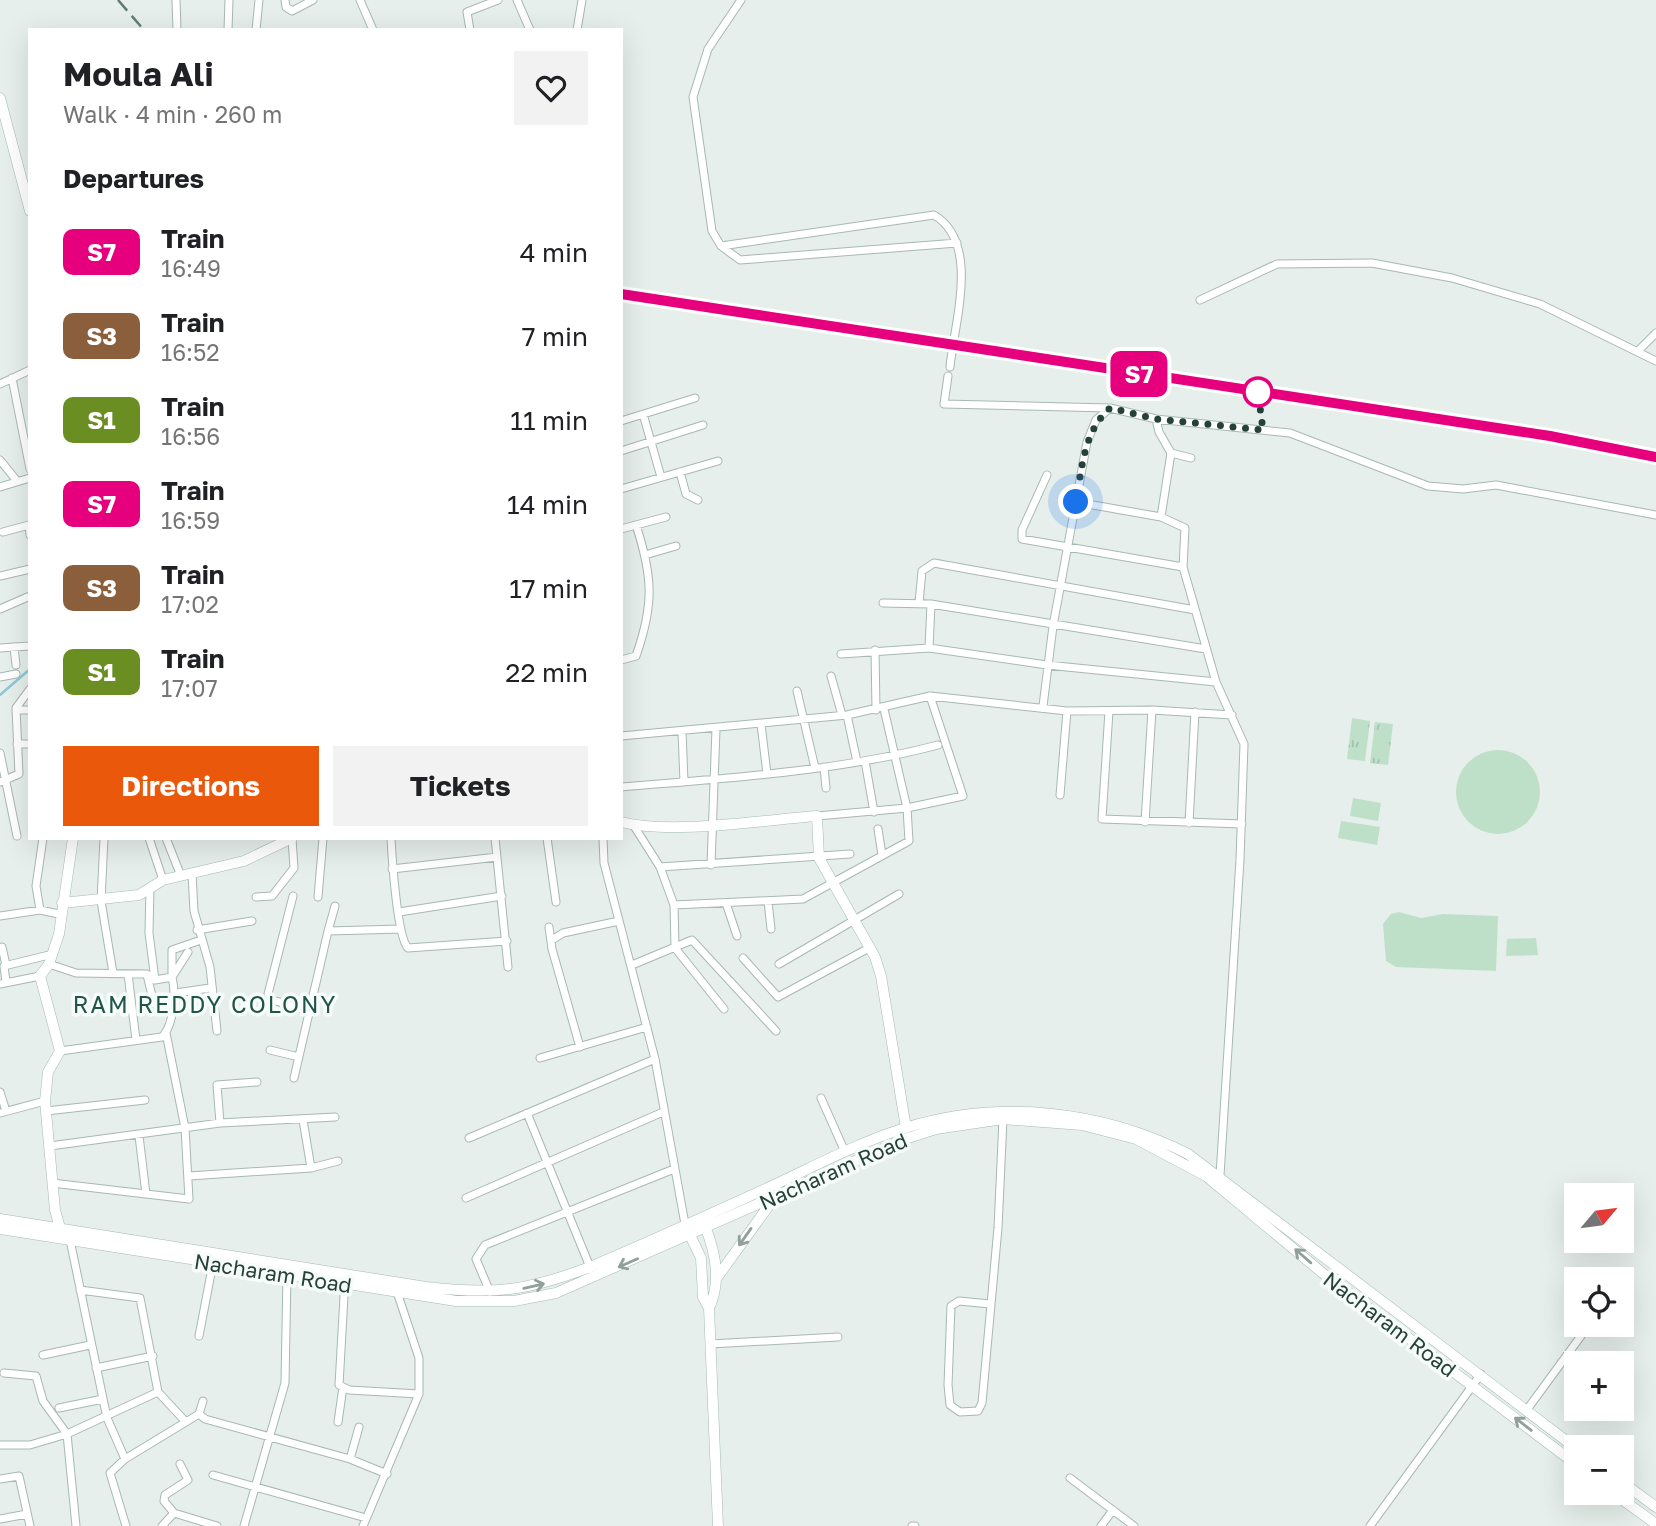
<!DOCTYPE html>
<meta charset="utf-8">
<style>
:root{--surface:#fff;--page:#f2f2f2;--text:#202124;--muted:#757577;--accent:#ea580c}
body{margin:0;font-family:"Golos Text",sans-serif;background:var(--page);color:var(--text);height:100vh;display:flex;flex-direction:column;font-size:26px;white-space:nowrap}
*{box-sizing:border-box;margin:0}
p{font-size:23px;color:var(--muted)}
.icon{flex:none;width:38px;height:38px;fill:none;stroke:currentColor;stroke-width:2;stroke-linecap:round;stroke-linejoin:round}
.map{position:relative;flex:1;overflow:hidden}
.sheet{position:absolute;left:28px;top:28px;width:595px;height:812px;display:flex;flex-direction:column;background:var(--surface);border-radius:0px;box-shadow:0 7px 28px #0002}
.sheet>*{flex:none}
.badge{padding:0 14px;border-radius:10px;font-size:24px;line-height:46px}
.needle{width:46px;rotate:61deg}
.buttons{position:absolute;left:1564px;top:1183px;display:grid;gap:14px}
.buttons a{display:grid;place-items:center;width:70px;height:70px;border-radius:0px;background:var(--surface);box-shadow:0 7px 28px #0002;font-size:35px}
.you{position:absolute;width:35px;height:35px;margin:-18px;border:5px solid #fff;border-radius:50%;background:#1a73e8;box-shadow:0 0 0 10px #1a73e833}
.map>.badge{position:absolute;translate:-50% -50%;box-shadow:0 0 0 4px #fff}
h2{padding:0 35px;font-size:26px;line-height:63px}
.round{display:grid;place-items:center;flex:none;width:74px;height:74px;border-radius:0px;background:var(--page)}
.headline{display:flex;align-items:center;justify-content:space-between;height:119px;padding:0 35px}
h1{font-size:33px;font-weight:700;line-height:52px}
.button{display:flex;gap:14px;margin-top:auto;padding:14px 35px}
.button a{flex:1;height:80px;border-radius:0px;background:var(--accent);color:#fff;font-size:28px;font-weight:700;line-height:80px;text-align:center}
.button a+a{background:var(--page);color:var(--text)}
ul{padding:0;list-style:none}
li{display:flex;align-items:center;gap:21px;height:84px;padding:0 35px}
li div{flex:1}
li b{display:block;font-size:26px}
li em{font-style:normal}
li .badge{min-width:77px;font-weight:700;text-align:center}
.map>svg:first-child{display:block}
</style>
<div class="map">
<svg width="1656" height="1526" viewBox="0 0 1656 1526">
<defs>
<pattern id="grass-tufts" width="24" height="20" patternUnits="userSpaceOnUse" patternTransform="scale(1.75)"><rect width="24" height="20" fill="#bfe0c8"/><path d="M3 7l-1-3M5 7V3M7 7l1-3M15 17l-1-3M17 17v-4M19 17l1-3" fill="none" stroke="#a4c1ad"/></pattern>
</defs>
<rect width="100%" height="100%" fill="#e6efeb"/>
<path fill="url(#grass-tufts)" d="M1352,718l18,3 -5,40 -18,-2z
M1375,722l18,2 -5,41 -18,-2z"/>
<path fill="#bfe0c8" d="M1456 792a42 42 0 1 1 84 0a42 42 0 1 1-84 0Z
M1353,798l28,5 -3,18 -28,-5z
M1341,821l39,6 -3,18 -39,-7z
M1399,912l22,6 22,-4 55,2 -2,55 -100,-4 -10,-6 -3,-37 8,-10z
M1536,938l2,17 -32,1 1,-17z"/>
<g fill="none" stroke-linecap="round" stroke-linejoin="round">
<path stroke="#8ec9d4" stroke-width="2.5" d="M0,695l30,-26"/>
<defs>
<path id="street" d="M176,0l1,30
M285,0l1,7 6,4 21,-11
M360,0l13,30
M517,0l13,30
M741,0l-33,49 -15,48 19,134 9,15 213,-31c47,28 20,108 16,152
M228,30l1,-30
M256,30l3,-30
M470,30l-3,-18 31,-12
M577,30l5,-30
M721,246l19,14 217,-17
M1200,300l77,-36 95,-1 80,15 88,26 116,57
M1639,350l17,-17
M948,376l-4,28 166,4 46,11 134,14 138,53 35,3 33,-4 160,30
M12,378l18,91
M0,384l30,-14
M643,414l18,63
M1156,419l3,13 12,21 -10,64
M621,421l74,-23
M621,451l82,-26
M1171,453l20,5
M0,460l17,21
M680,472l6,22 12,6
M1047,475l-25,55v9l161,28
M0,487l30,-9
M621,489l97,-28
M1076,502l85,15 24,11 -2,39 33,115 28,62 -4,116 -20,315 -3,5
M621,529l45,-12
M3,532l26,-7 1,10
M645,555l31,-9
M0,576l30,-7
M883,603l48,1 275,45
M919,603l3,-32 12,-8 261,47
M0,609l30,-13
M14,647l2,18
M0,648l30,-2
M929,648l2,-44
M875,650l1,60
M841,654l88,-6 118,17 169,17
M621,660l15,-4c18,-51 17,-79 0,-131
M831,676l11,39
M0,677l16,-3
M797,691l18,77
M1043,706l10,-80 34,-184 9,-22 14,-12
M16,710h14
M1109,711l-7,108 140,5
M847,715l10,47
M761,724l6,50
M682,731l2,51
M621,736l226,-21 83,-19 137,15 85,-1 80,5
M17,744h13
M0,753l17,83
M865,761l9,51
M824,767l2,21
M0,782l19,-8 -3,-66 14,-19
M621,787c106,-9 214,-15 317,-42
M1060,795l7,-84
M817,816l90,-8 56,-12 -33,-100
M1145,822l7,-112
M1189,823l6,-111
M634,826l26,41 14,38 1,43 49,61
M878,829l4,26
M104,838l-3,63 12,72
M149,838l14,42
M166,838l15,38
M391,838c1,19 6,99 17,110l99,-7
M495,838l13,129
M547,838l9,64
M603,838l1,25 51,196 30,165
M711,865l5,-136
M660,867l190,-13
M392,869l105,-12
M192,874l2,37 16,56 7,64
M150,887l-1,46 6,47
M293,896l-25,98 5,6 35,11
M256,897l16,-1 22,-28 -2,-29
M318,897l5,-59
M768,901l3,28
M726,903l11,33
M674,905l129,-6 106,-58 -2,-33 -23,-99
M335,906l-7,25 73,-2
M40,910l-4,-24 7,-48
M399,912l103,-16
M0,916l40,-6 19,4
M549,927l3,22 28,98
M197,930l55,-9
M552,940l11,-7 56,-12
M2,947l4,18
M743,958l35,39 91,-49
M49,964l27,9 71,1 8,6 17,-3v-27l29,-10
M779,964l120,-70
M632,965l60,-25 84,91
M128,974l8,66
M147,975l7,29
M6,982l-2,-16 49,-12
M0,984l40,-8
M176,993l34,-5
M270,1050l29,7
M60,1051l102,-14c12,-12 14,-44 10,-60l16,-25
M540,1058l107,-31
M294,1078l34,-147
M0,1092l6,19
M821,1098l24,54
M46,1111l99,-11
M0,1113l45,-12
M527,1113l63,154
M303,1120l8,48
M220,1123l-3,-38 40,-3
M469,1138l186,-79
M50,1146l170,-23 115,-6
M189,1176l122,-8 27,-7
M52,1183l94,11 -7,-58
M146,1194l43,5 -4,-71 -19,-95
M466,1198l197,-86
M70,1240l37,178 18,41 74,-45 6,5 145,40 37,15
M345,1279l-6,106 10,5 70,4
M80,1290l60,8 18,94 27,29
M490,1292l-14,-33 9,-14 189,-76
M990,1304l-31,-3 -8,5 -3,79 2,20 10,7 18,-1 4,-8 16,-175 5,-109
M199,1336l14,-73
M710,1344l128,-7
M43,1355l47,-10
M96,1368l57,-12
M59,1408l44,-9
M1526,1411l63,-86
M199,1414l4,-13
M338,1422l5,-35
M0,1445h30l37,-11 -24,-33 -7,-25 -32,-3
M125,1459l-15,14 16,53
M350,1459l9,-32
M180,1464l8,16 -23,15 -1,6 10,12 43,13
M213,1475l153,43
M1070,1478l64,48
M0,1479l19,-3 11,50
M0,1519l27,-5
M76,1526l-9,-92 91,-42
M162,1526l12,-13
M244,1526l41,-143 2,-109
M363,1526l56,-132v-36l-22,-66
M912,1526h3
M1101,1526l12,-16
M1370,1526l111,-152"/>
<path id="secondary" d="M0,98l30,113
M621,822c50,13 142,-2 196,-6l2,42 56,99 6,19 25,152
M62,903l77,-8 24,-15 81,-19 48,-23
M0,1219l426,68c68,8 101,4 164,-20 62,-26 123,-54 184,-82 43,-20 86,-43 131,-57 94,-29 197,-18 283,26l389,295
M704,1224c11,26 18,57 5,84
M60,1228l-5,-18 -10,-109 3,-29 12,-21 -20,-75 9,-12 10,-30 14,-96
M0,1229l456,72h58l42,-8 349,-154 31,-10 67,-10 79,6 54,14 70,37 119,99 252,190
M688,1231l13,27 2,39 6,11 9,218
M716,1279l59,-82
M1622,1482l34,25
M1613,1493l43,31"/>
</defs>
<use href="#street" stroke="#a8b8b2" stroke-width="9"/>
<use href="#secondary" stroke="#a4bbb3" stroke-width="11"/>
<use href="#street" stroke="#fff" stroke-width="7"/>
<use href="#secondary" stroke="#fff" stroke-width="10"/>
<path stroke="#5f7d75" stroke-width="2.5" stroke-dasharray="14 7" stroke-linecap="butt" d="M118,0l26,30
M621,288l930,143 105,21"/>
</g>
<defs><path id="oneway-shaft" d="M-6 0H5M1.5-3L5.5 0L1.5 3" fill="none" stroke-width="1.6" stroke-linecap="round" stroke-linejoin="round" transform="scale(1.75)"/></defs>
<g stroke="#92a09c">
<use href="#oneway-shaft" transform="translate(745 1237) rotate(125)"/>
<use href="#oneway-shaft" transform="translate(1303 1256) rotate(-139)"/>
<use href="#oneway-shaft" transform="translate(628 1263) rotate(156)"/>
<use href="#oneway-shaft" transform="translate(534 1286) rotate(-13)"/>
<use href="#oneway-shaft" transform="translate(1523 1424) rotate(-142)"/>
</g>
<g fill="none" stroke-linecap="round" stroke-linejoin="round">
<defs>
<path id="line" d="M621,294l929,142 106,21"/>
</defs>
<use href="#line" stroke="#fff" stroke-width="16"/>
<use href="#line" stroke="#e6007e" stroke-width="10"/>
<path stroke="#24423a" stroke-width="7" stroke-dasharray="0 12.6" d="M1076,502c6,-33 7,-70 34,-94l46,11 107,11 -5,-38"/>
</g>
<circle fill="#fff" stroke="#e6007e" stroke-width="3.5" cx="1258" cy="392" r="14"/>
<g text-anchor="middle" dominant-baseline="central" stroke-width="7" stroke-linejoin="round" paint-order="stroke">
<g font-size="21" fill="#24423a" stroke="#f7fbf9">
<text transform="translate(833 1171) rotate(-24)">Nacharam Road</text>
<text transform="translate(273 1273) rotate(9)">Nacharam Road</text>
<text transform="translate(1390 1324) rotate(37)">Nacharam Road</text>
</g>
<g font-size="23" letter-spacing="2" fill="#1f5548" stroke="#f7fbf9">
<text x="205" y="1004">RAM REDDY COLONY</text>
</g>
</g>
</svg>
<div class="buttons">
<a><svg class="needle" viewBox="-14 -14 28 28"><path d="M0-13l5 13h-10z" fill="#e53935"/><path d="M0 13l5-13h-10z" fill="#757577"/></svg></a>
<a><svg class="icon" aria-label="locate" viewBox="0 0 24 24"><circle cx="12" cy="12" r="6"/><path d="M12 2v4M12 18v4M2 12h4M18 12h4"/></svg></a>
<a>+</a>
<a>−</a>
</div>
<div class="you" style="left:1076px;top:502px"></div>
<b class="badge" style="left:1139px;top:374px;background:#e6007e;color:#fff">S7</b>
<section class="sheet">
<div class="headline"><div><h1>Moula Ali</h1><p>Walk · 4 min · 260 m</p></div><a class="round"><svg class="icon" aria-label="heart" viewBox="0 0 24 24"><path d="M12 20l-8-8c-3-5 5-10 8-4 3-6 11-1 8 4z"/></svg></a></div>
<h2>Departures</h2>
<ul>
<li><span class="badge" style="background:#e6007e;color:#fff">S7</span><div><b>Train</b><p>16:49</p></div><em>4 min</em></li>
<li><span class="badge" style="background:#8b5e3c;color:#fff">S3</span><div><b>Train</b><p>16:52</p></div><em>7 min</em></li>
<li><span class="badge" style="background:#6b8e23;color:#fff">S1</span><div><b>Train</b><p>16:56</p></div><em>11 min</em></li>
<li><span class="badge" style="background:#e6007e;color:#fff">S7</span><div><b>Train</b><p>16:59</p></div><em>14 min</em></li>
<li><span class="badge" style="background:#8b5e3c;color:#fff">S3</span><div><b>Train</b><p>17:02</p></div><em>17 min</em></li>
<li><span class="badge" style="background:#6b8e23;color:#fff">S1</span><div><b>Train</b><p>17:07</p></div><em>22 min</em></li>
</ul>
<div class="button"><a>Directions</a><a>Tickets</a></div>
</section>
</div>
